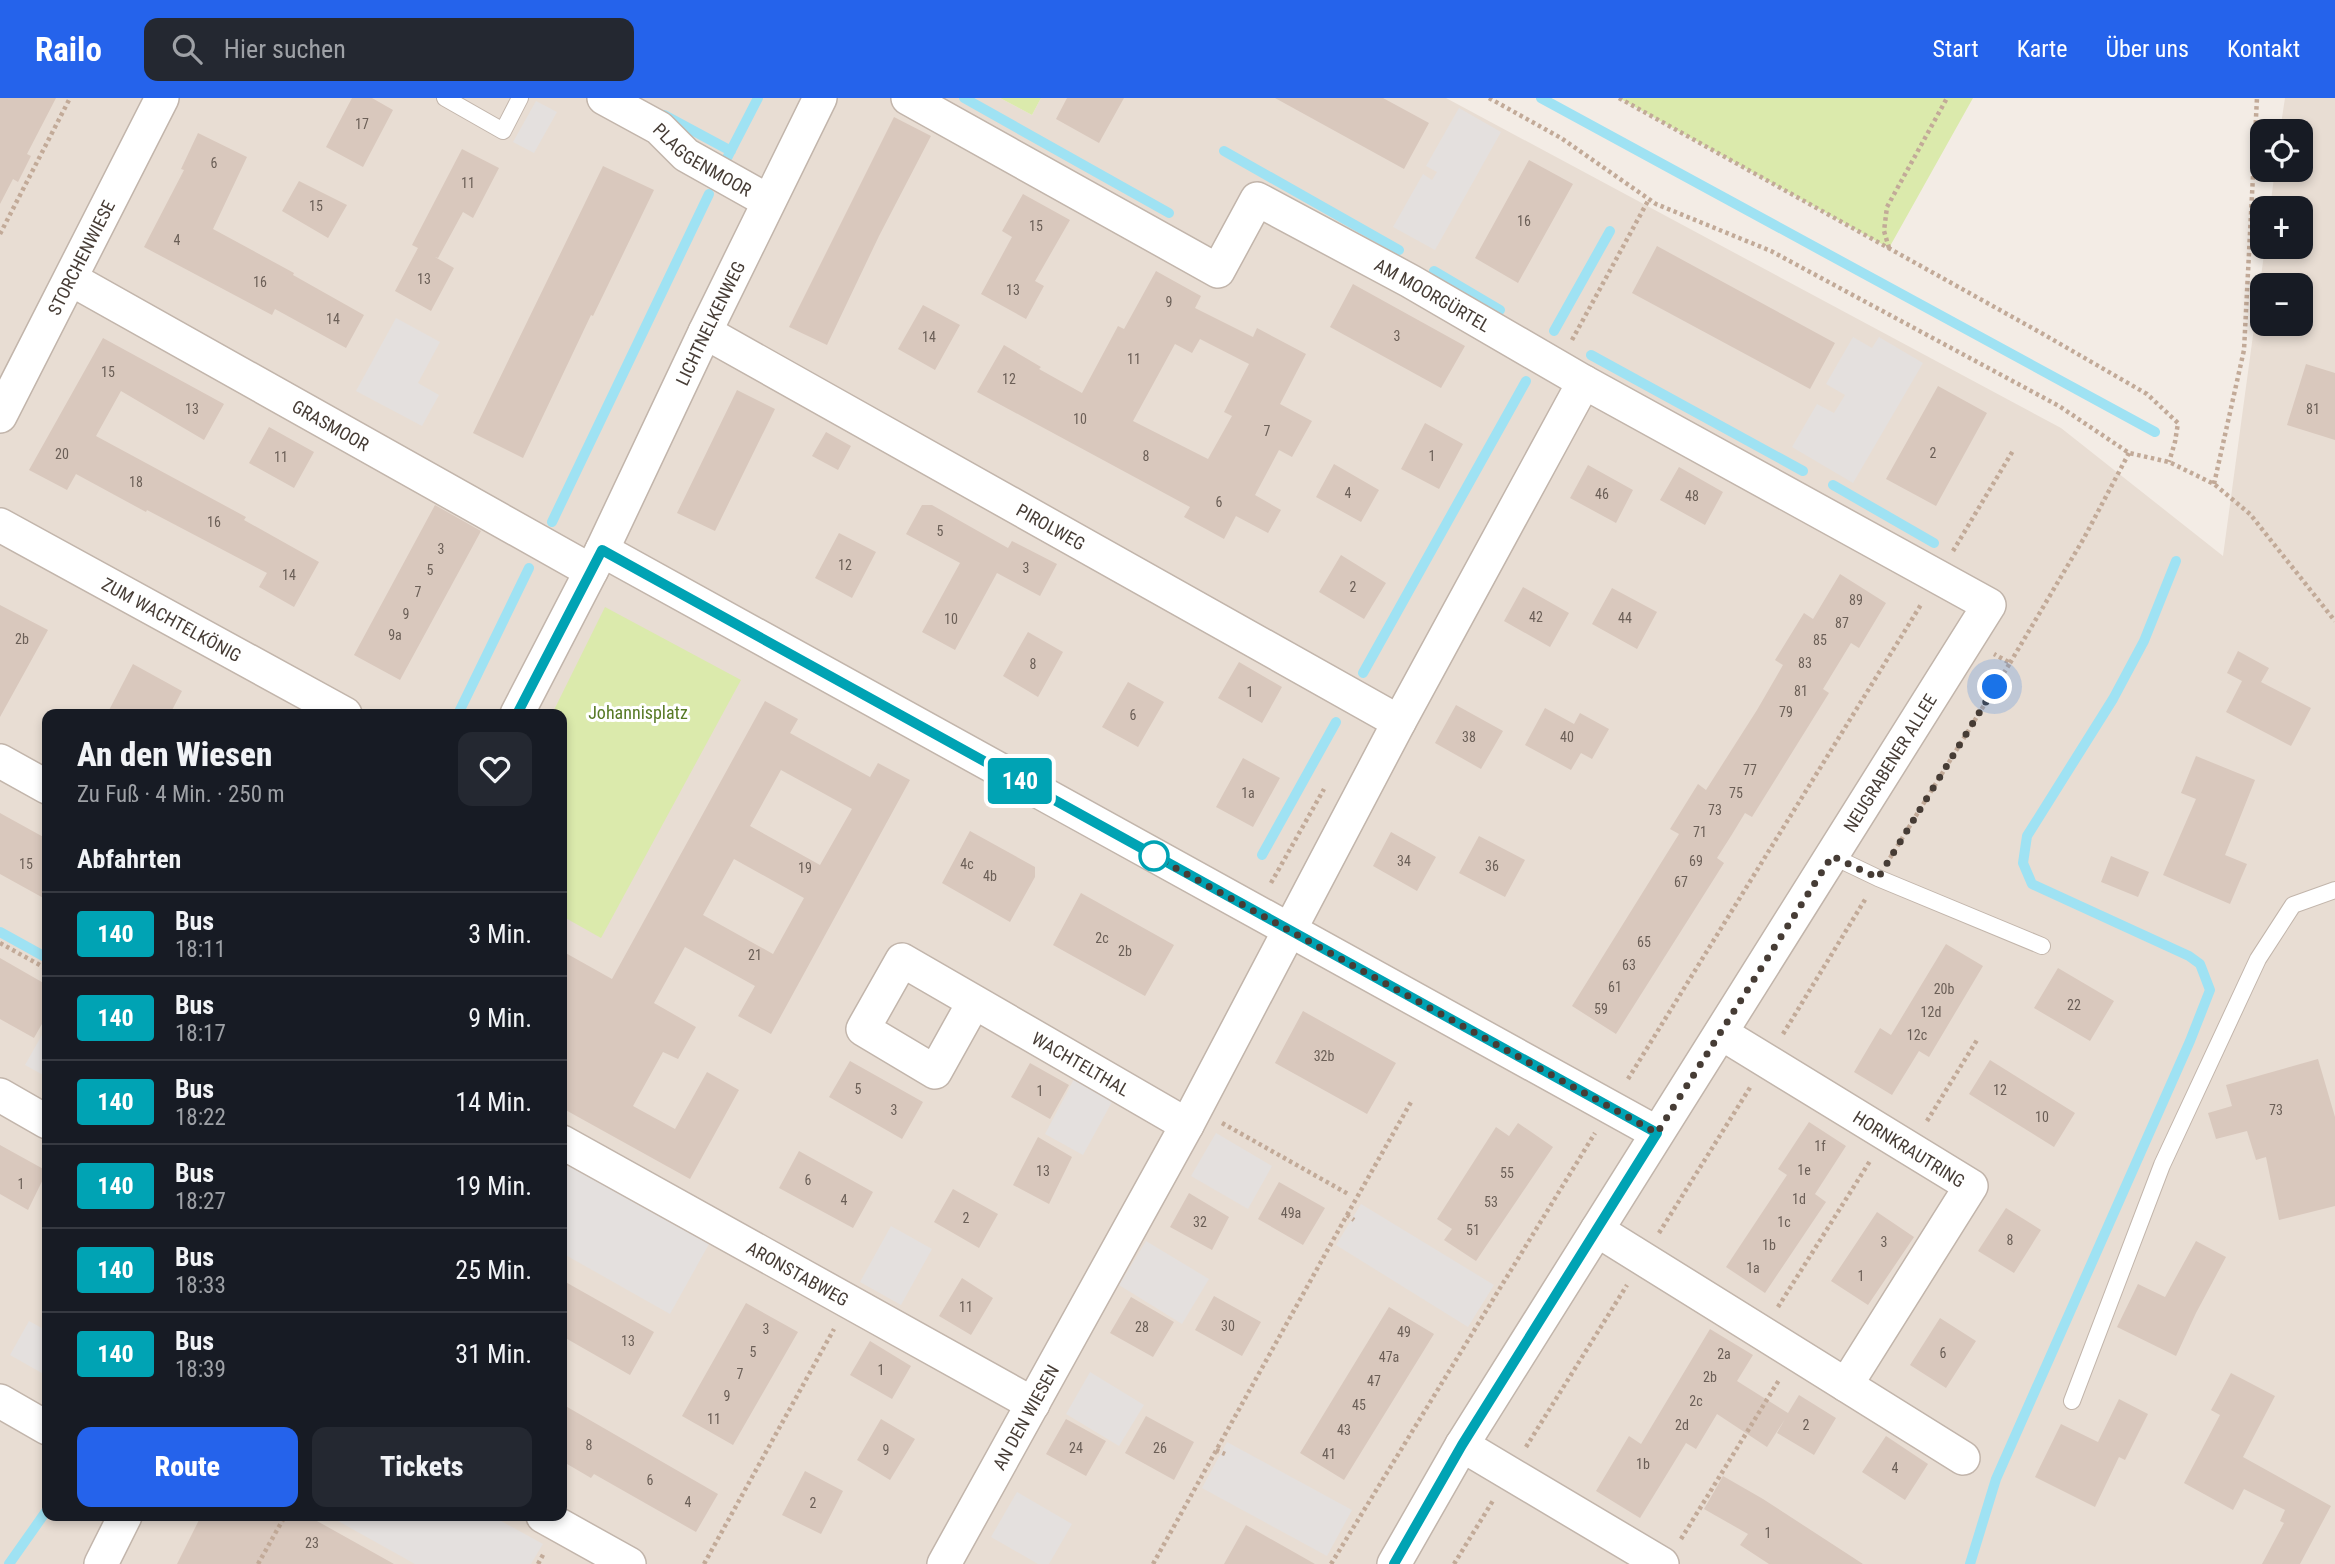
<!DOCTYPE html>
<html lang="de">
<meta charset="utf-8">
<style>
:root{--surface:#171b24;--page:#242831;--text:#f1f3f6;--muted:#9ea1a6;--line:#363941;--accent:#2563eb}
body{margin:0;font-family:"Roboto Condensed",sans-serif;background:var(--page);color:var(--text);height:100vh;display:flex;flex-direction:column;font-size:26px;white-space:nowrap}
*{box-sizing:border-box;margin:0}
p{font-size:23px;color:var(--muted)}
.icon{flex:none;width:38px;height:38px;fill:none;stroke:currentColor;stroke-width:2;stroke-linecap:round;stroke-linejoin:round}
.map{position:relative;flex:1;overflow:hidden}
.sheet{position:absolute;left:42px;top:611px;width:525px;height:812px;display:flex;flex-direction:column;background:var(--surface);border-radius:14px;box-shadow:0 4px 10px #0003}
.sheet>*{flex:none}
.badge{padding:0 14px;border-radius:5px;font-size:24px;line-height:46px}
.fabs{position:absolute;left:2250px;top:21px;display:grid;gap:14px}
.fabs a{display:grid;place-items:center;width:63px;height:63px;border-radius:14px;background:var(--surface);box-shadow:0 4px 10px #0003;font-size:35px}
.you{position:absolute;width:35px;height:35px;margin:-18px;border:5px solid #fff;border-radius:50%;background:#1a73e8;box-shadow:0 0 0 10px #1a73e833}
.map>.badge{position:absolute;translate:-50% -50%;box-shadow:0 0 0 4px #fff}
h2{padding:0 35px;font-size:26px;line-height:63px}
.round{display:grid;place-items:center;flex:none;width:74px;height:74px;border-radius:14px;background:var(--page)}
.summary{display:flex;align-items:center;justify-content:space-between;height:119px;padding:0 35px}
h1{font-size:33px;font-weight:800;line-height:52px}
.button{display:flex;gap:14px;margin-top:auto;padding:14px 35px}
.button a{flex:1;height:80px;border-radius:14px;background:var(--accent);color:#fff;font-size:28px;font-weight:800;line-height:80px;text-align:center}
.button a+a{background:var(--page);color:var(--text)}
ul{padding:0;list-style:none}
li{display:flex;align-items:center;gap:21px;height:84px;padding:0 35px;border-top:2px solid var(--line)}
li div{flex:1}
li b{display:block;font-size:26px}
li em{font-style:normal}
li .badge{min-width:77px;font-weight:700;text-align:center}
header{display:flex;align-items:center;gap:42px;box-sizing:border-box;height:98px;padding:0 35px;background:var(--accent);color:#fff}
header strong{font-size:33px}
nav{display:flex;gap:38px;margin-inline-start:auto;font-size:24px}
.search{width:490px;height:63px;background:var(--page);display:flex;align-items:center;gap:18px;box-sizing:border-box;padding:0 24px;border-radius:14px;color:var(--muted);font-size:26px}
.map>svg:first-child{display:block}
</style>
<header>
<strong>Railo</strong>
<div class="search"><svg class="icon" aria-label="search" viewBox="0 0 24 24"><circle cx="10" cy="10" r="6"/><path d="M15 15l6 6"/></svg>Hier suchen</div>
<nav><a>Start</a><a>Karte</a><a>Über uns</a><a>Kontakt</a></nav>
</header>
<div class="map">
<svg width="2335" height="1466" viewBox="0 0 2335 1466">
<rect width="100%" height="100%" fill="#f3ece5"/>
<path fill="#e8ddd3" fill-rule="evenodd" d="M0,0h1000l32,17 9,-17h405l615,330 162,128 42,-309h36v-39h-31l5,-38h26v-39h-21l5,-33h50v1466h-2335zM2263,187h38v39h-38zM47,616h515v802h-515z"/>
<path fill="#dbeaac" d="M1000,0h41l-9,17z
M1619,0h354l-84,150z
M605,509l136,73 -140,258 -39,-22v-202h-10z"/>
<path fill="#e4e0de" d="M536,3l21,11 -23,41 -21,-11z
M1459,10l42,24 -66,118 -42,-23 30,-53 9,6 5,-8 -11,-6z
M396,220l44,24 -22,41 21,12 -17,31 -66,-35z
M1853,239l19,11 7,-11 44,26 -70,120 -61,-36 25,-43 17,9 11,-18 -19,-11z
M47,928v58l-5,-3 3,-5 -20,-11z
M1074,981l39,21 -30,55 -38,-21z
M1216,1035l56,33 -24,43 -57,-33z
M562,1064l147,82 -39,70 -108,-61z
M1361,1106l133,81 -26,42 -132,-82z
M891,1128l41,23 -31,56 -41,-23z
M1146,1143l63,38 -27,45 -63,-39z
M29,1223l18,10v45l-37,-21z
M1090,1274l54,33 -25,41 -53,-32z
M1227,1344l125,68 -25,46 -125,-68z
M1017,1394l55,32 -23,40h-11l-47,-27z
M329,1418h163l51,28 -12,20h-116z"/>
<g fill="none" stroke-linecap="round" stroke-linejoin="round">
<path stroke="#9fe2f3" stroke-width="10" d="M964,0l205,115
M1541,0l614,334
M664,17l67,36
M1224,53l175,99
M726,62l32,-62
M1434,173l66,39
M1554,233l56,-100
M1591,257l212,116
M1833,387l101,58
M552,424l157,-328
M1363,575l163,-292
M458,616l71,-146
M1262,757l74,-133
M0,834l47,26
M9,1466l38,-54
M1970,1466l26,-85 194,-438 20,-51 -10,-26 -11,-8 -157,-72 -9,-21 4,-27 86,-137 31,-58 32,-80"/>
</g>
<path fill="#d9c8bd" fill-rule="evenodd" d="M0,0h56l-29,56 4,2 -13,26 -5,-3 -13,25z
M352,0h20l21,12 -30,57 -37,-20z
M1067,0h57l-25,45 -43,-24z
M1275,0h108l46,25 -25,46z
M894,19l37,19 -52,100 -52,109 -38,-18z
M198,35l49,24 -34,72 81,44 -1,2 71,40 -18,33 -71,-39 -3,6 -128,-68 40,-77 -3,-1z
M462,51l37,19 -26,50 -10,-6 -25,46 -3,-1 19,11 -23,43 -36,-20 23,-43 -6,-3z
M1529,62l44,24 -55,99 -43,-25z
M603,68l51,24 -61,126 -2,-1 -68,143 -50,-25z
M299,83l48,24 -19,33 -46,-27z
M1023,96l47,26 -35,61 9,5 -18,33 -45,-25 31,-57 -10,-6z
M1657,148l178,97 -25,46 -178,-96z
M1156,173l45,25 -6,12 58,29 4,-9 49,26 -26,50 32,17 -20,36 -13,-7 -24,45 26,15 -13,23 -32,-17 -12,23 -40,-22 6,-10 -213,-115 27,-47 37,22 -2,2 43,24 36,-67 6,3zM1200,241l49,25 -25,48 8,4 -24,43 -75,-38 42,-77 17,9z
M1353,186l112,62 -24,42 -111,-61z
M923,207l37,20 -25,45 -37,-21z
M103,240l121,66 -20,36 -83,-49 -25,45 150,81 -2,3 75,42 -25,45 -35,-20 8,-14 -120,-63 -1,2 -70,-38 -9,16 -38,-20z
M2306,266l29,9v67l-48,-15z
M1938,288l49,27 -51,93 -50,-27z
M737,292l38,19 -60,122 -38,-18z
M1425,325l38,21 -24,45 -38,-20z
M269,329l45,25 -20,36 -45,-25z
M826,334l25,14 -13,24 -26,-14z
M1334,366l45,26 -18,32 -45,-25z
M1588,367l45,25 -17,33 -46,-25z
M1679,369l44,25 -18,33 -45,-25z
M435,407l46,26 -81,149 -46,-25z
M922,407h10l76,43 4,-7 45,23 -17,32 -43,-23 -42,77 -33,-18 38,-69 -54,-29z
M839,435l37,19 -24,46 -37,-20z
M1341,457l45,28 -22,36 -45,-27z
M1840,476l46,29 -27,45 -8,-5 -28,46 6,4 -77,124 -7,-4 -14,23 -14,22 7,5 -108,171 -44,-28 107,-172 -9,-5 28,-45 8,6 51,-80 26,-45 -8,-5 29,-47 9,6z
M1523,489l46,26 -19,34 -46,-26z
M1612,490l45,24 -20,37 -45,-25z
M0,507l48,25 -48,87z
M1028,534l35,20 -25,45 -35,-21z
M2238,553l31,17 -8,14 50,26 -20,38 -65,-34 16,-31 -15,-8z
M1239,564l43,25 -20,36 -44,-25z
M133,566l49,27 -12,23h-63z
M1128,584l36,20 -26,45 -36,-20z
M765,603l33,18 -8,14 80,44 8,-14 32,17 -139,254 -33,-18 17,-30 -70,-39 -31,56 42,24 -18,32 -15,-7 -30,54 42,23 32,-57 32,18 -49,89 -128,-71v-157l50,28zM781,672l71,39 -32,56 -70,-39zM734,761l70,39 -31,56 -70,-39z
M1456,607l47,26 -22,38 -46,-26z
M1545,610l29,16 6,-11 29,16 -17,30 -11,-6 -10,17 -46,-25z
M2196,658l59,24 -30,75 22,9 -17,40 -67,-29 33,-76 -15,-6z
M1243,660l37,20 -27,49 -37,-20z
M0,715l47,26v61l-47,-26z
M970,733l65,36v10l-25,45 -68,-39z
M1391,734l45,25 -19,34 -44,-25z
M1479,738l46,24 -20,37 -46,-24z
M2111,758l38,16 -11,25 -37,-15z
M1081,795l93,52 -29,51 -92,-51z
M1946,846l37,22 -54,91 -10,-6 -27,44 -38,-23 26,-44 11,7z
M0,860l47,27v30l-13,23 -34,-19z
M2058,870l56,33 -24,40 -56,-33z
M1303,913l93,52 -29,51 -92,-51z
M2318,961l17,58v89l-56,14 -13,-63 -10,3 -9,-29 -31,8 -8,-26 24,-7 -6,-21z
M1990,962l85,53 -21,34 -85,-53z
M850,963l73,41 -21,37 -73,-42z
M1030,965l39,22 -19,34 -39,-22z
M1809,1024l37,24 -31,48 11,8 -61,91 -39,-26 61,-92 -9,-6z
M1518,1025l35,24 -77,114 -32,-21 8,-11 -15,-10 59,-92 13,9z
M1038,1039l34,20 -23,47 -36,-19z
M0,1047l47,26 -19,39 -28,-16z
M799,1053l74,41 -20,36 -74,-40z
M1279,1084l46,26 -22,37 -45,-26z
M953,1091l45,25 -19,34 -45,-26z
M1189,1095l40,24 -17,33 -42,-23z
M2006,1110l35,22 -27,43 -36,-22z
M1877,1114l37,25 -46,68 -37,-24z
M2196,1143l30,16 -30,56 -20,43 -59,-29 21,-43 27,13z
M962,1180l31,20 -22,37 -32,-19z
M562,1182l92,52 -24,43 -68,-39z
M1214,1198l47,26 -19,34 -47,-26z
M1131,1199l43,25 -21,35 -43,-24z
M746,1205l52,29 -65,113 -51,-29z
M1389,1209l45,27 -90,146 -44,-27z
M1940,1220l36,23 -30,47 -36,-23z
M1710,1231l43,26 -16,26 51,32 11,-18 37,23 -22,37 -37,-22 8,-14 -18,28 -50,-33 -21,35 -10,-6 -46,75 -44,-27 33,-55 12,8z
M870,1243l41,25 -19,33 -42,-24z
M2231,1275l44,23 -32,61 88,49 -31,58h-38l22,-41 -4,-2 5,-11 -41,-21 -11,21 -49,-27 36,-68 -9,-5z
M2119,1301l29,15 -23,46 -6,-3 -24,50 -60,-30 26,-53 37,18z
M562,1306l156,90 -22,38 -102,-58 -3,4 -29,-17z
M1146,1318l48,26 -20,38 -49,-27z
M881,1321l34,20 -25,41 -33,-20z
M1066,1321l40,22 -20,35 -40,-22z
M1886,1338l42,28 -23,36 -43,-28z
M805,1373l38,20 -22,43 -39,-19z
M1723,1378l40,23 100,65h-94l-29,-19 8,-11 -44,-25z
M201,1418h107l86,48h-217z
M1246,1427l69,39h-91z"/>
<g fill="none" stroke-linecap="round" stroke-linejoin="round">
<defs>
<path id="lane" d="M445,0l58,33 17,-33
M1832,758l46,22 164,68
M2072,1303l90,-236 96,-206 35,-54 42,-15"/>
<g id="street">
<path id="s1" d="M604,0l55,30 27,27 82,46"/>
<path id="s2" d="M908,0l310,173 39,-72 153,82 174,101 405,223 -527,840 -68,119"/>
<path id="s3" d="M71,181l520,292"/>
<path id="s4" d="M705,234l694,390"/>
<path id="s5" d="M0,318l162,-318"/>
<path id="s6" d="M0,427l345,189"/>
<path d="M602,452l1055,583"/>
<path id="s7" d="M517,616l85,-164 103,-218 115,-234"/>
<path d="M0,663l47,26"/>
<path id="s8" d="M974,904l-39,70 -72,-43 39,-69 285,165"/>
<path d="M0,997l47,27"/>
<path id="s9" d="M562,1044l471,262"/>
<path d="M1597,1132l249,155 125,-199 -250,-153"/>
<path d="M1846,1287l117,73"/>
<path d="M0,1303l47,27"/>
<path d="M1462,1347l200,119"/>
<path d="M543,1418l86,48"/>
<path d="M101,1466l24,-48"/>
<path id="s10" d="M944,1466l243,-439 212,-403 185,-340"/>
</g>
</defs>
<use href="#lane" stroke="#c2b5ab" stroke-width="18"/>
<use href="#street" stroke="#c2b5ab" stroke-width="36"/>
<path stroke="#c2aa98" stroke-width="4.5" stroke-dasharray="3.5 3.5" stroke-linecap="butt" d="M1489,0l72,40 95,66 115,47 288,155 70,47 40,9 45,22 36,30 85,107
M1619,0l424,236 104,60 31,29 -3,19 -6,20
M0,136l70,-136
M1889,150l-5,-17 3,-24 60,-109
M1572,242l77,-141
M2214,386l30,-134 13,-252
M1953,453l61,-102
M2010,565l74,-125 45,-85
M1890,760l120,-195 -16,-9
M1271,785l53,-94
M0,845l47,26
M1783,936l83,-136
M1628,981l294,-476
M1927,1023l50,-81
M1222,1025l128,72
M1347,1117l64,-113
M1659,1135l92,-147
M1778,1209l92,-146
M1526,1349l101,-162
M1216,1352l9,4
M1681,1441l98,-159
M258,1466l27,-48
M538,1466l6,-11
M704,1466l130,-235
M1153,1466l194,-349 7,5
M1331,1466l264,-431
M1454,1466l40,-65"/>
<use href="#lane" stroke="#fff" stroke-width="16"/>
<use href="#street" stroke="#fff" stroke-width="33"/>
</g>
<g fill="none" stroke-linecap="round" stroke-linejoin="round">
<defs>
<path id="line" d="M517,616l85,-164 1055,583 -195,312 -68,119"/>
</defs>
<use href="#line" stroke="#fff" stroke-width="16"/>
<use href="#line" stroke="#00a3b4" stroke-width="10"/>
<path stroke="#463c35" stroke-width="7" stroke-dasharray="0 12.6" d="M1154,758l503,277 175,-277 46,22 117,-191"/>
</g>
<circle fill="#fff" stroke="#00a3b4" stroke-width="3.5" cx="1154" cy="758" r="14"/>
<g text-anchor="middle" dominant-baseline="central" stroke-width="6" stroke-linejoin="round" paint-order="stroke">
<g font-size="14" fill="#6b5f57">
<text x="362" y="26">17</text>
<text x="214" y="65">6</text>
<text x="468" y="85">11</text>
<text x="316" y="108">15</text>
<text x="1524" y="123">16</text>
<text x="1036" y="128">15</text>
<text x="177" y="142">4</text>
<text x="424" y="181">13</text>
<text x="260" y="184">16</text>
<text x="1013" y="192">13</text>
<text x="1169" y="204">9</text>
<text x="333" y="221">14</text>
<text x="1397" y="238">3</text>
<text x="929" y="239">14</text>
<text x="1134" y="261">11</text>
<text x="108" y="274">15</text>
<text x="1009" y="281">12</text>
<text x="192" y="311">13</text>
<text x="2313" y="311">81</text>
<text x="1080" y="321">10</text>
<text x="1267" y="333">7</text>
<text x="1933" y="355">2</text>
<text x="62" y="356">20</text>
<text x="1146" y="358">8</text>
<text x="1432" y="358">1</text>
<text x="281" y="359">11</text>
<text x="136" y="384">18</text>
<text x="1348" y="395">4</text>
<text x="1602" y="396">46</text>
<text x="1692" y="398">48</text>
<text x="1219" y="404">6</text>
<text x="214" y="424">16</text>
<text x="940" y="433">5</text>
<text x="441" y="451">3</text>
<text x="845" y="467">12</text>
<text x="1026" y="470">3</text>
<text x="430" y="472">5</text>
<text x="289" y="477">14</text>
<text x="1353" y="489">2</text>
<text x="418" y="494">7</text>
<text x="1856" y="502">89</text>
<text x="406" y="516">9</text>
<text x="1536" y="519">42</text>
<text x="1625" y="520">44</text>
<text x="951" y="521">10</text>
<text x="1842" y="525">87</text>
<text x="395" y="537">9a</text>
<text x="22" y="541">2b</text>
<text x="1820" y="542">85</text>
<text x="1805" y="565">83</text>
<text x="1033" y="566">8</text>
<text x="1801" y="593">81</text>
<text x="1250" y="594">1</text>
<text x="1786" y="614">79</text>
<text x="1133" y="617">6</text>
<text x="1469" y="639">38</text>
<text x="1567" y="639">40</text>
<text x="1750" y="672">77</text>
<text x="1248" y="695">1a</text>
<text x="1736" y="695">75</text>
<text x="1715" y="712">73</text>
<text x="1700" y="734">71</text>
<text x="1404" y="763">34</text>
<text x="1696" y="763">69</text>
<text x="26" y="766">15</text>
<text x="967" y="766">4c</text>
<text x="1492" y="768">36</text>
<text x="805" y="770">19</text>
<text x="990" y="778">4b</text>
<text x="1681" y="784">67</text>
<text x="1102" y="840">2c</text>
<text x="1644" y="844">65</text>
<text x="1125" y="853">2b</text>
<text x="755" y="857">21</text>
<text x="1629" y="867">63</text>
<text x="1615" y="889">61</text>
<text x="1944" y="891">20b</text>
<text x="2074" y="907">22</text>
<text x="1601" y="911">59</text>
<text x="1931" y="914">12d</text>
<text x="1917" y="937">12c</text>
<text x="1324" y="958">32b</text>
<text x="858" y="991">5</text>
<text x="2000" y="992">12</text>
<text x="1040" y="993">1</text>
<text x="894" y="1012">3</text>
<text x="2276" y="1012">73</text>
<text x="2042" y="1019">10</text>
<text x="1820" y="1048">1f</text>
<text x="1804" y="1072">1e</text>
<text x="1043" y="1073">13</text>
<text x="1507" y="1075">55</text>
<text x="808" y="1082">6</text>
<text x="21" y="1086">1</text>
<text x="1799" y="1101">1d</text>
<text x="844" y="1102">4</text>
<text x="1491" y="1104">53</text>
<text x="1291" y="1115">49a</text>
<text x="966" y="1120">2</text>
<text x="1200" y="1124">32</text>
<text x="1784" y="1124">1c</text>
<text x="1473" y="1132">51</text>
<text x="2010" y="1142">8</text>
<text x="1884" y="1144">3</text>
<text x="1769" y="1147">1b</text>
<text x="1753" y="1170">1a</text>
<text x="1861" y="1178">1</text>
<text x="966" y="1209">11</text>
<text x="1228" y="1228">30</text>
<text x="1142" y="1229">28</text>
<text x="766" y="1231">3</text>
<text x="1404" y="1234">49</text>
<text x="628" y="1243">13</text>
<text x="753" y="1254">5</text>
<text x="1943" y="1255">6</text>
<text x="1724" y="1256">2a</text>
<text x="1389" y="1259">47a</text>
<text x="881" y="1272">1</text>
<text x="740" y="1276">7</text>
<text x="1710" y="1279">2b</text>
<text x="1374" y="1283">47</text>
<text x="727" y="1298">9</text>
<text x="1696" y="1303">2c</text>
<text x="1359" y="1307">45</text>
<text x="714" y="1321">11</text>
<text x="1682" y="1327">2d</text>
<text x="1806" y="1327">2</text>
<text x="1344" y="1332">43</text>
<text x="589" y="1347">8</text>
<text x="1076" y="1350">24</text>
<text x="1160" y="1350">26</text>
<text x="886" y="1352">9</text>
<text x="1329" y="1356">41</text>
<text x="1643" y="1366">1b</text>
<text x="1895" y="1370">4</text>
<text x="650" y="1382">6</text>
<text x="688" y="1404">4</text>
<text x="813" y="1405">2</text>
<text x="1768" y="1435">1</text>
<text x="312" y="1445">23</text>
</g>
<g font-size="18" fill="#463c35" stroke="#fff">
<text stroke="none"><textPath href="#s1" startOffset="117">PLAGGENMOOR</textPath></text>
<text stroke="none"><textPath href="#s5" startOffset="178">STORCHENWIESE</textPath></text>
<text stroke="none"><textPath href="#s2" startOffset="637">AM MOORGÜRTEL</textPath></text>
<text stroke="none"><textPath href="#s7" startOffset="436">LICHTNELKENWEG</textPath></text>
<text stroke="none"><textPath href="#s3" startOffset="298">GRASMOOR</textPath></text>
<text stroke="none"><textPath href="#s4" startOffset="397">PIROLWEG</textPath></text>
<text stroke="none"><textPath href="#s6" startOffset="196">ZUM WACHTELKÖNIG</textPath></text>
<text transform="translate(1890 665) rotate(-58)">NEUGRABENER ALLEE</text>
<text stroke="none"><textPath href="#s8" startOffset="450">WACHTELTHAL</textPath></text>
<text transform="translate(1909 1051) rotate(32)">HORNKRAUTRING</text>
<text stroke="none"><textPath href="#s9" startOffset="270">ARONSTABWEG</textPath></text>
<text stroke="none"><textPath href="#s10" startOffset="168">AN DEN WIESEN</textPath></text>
</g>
<g font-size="18" fill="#577a25" stroke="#fff">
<text x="638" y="614">Johannisplatz</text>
</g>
</g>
</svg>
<div class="fabs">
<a><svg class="icon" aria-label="locate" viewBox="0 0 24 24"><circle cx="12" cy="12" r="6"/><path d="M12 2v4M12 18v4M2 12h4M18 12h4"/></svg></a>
<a>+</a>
<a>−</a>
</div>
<div class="you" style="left:1995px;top:589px"></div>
<b class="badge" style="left:1020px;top:683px;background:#00a3b4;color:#fff">140</b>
<section class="sheet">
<div class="summary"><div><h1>An den Wiesen</h1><p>Zu Fuß · 4 Min. · 250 m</p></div><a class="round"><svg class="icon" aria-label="heart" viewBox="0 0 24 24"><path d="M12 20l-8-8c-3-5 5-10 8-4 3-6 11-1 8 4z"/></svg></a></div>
<h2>Abfahrten</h2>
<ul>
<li><span class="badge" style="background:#00a3b4;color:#fff">140</span><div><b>Bus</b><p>18:11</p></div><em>3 Min.</em></li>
<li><span class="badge" style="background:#00a3b4;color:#fff">140</span><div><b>Bus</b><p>18:17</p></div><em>9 Min.</em></li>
<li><span class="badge" style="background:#00a3b4;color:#fff">140</span><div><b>Bus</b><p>18:22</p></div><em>14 Min.</em></li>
<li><span class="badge" style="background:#00a3b4;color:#fff">140</span><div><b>Bus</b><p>18:27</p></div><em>19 Min.</em></li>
<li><span class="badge" style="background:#00a3b4;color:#fff">140</span><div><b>Bus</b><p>18:33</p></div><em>25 Min.</em></li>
<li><span class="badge" style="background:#00a3b4;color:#fff">140</span><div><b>Bus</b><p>18:39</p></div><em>31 Min.</em></li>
</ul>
<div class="button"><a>Route</a><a>Tickets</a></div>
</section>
</div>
